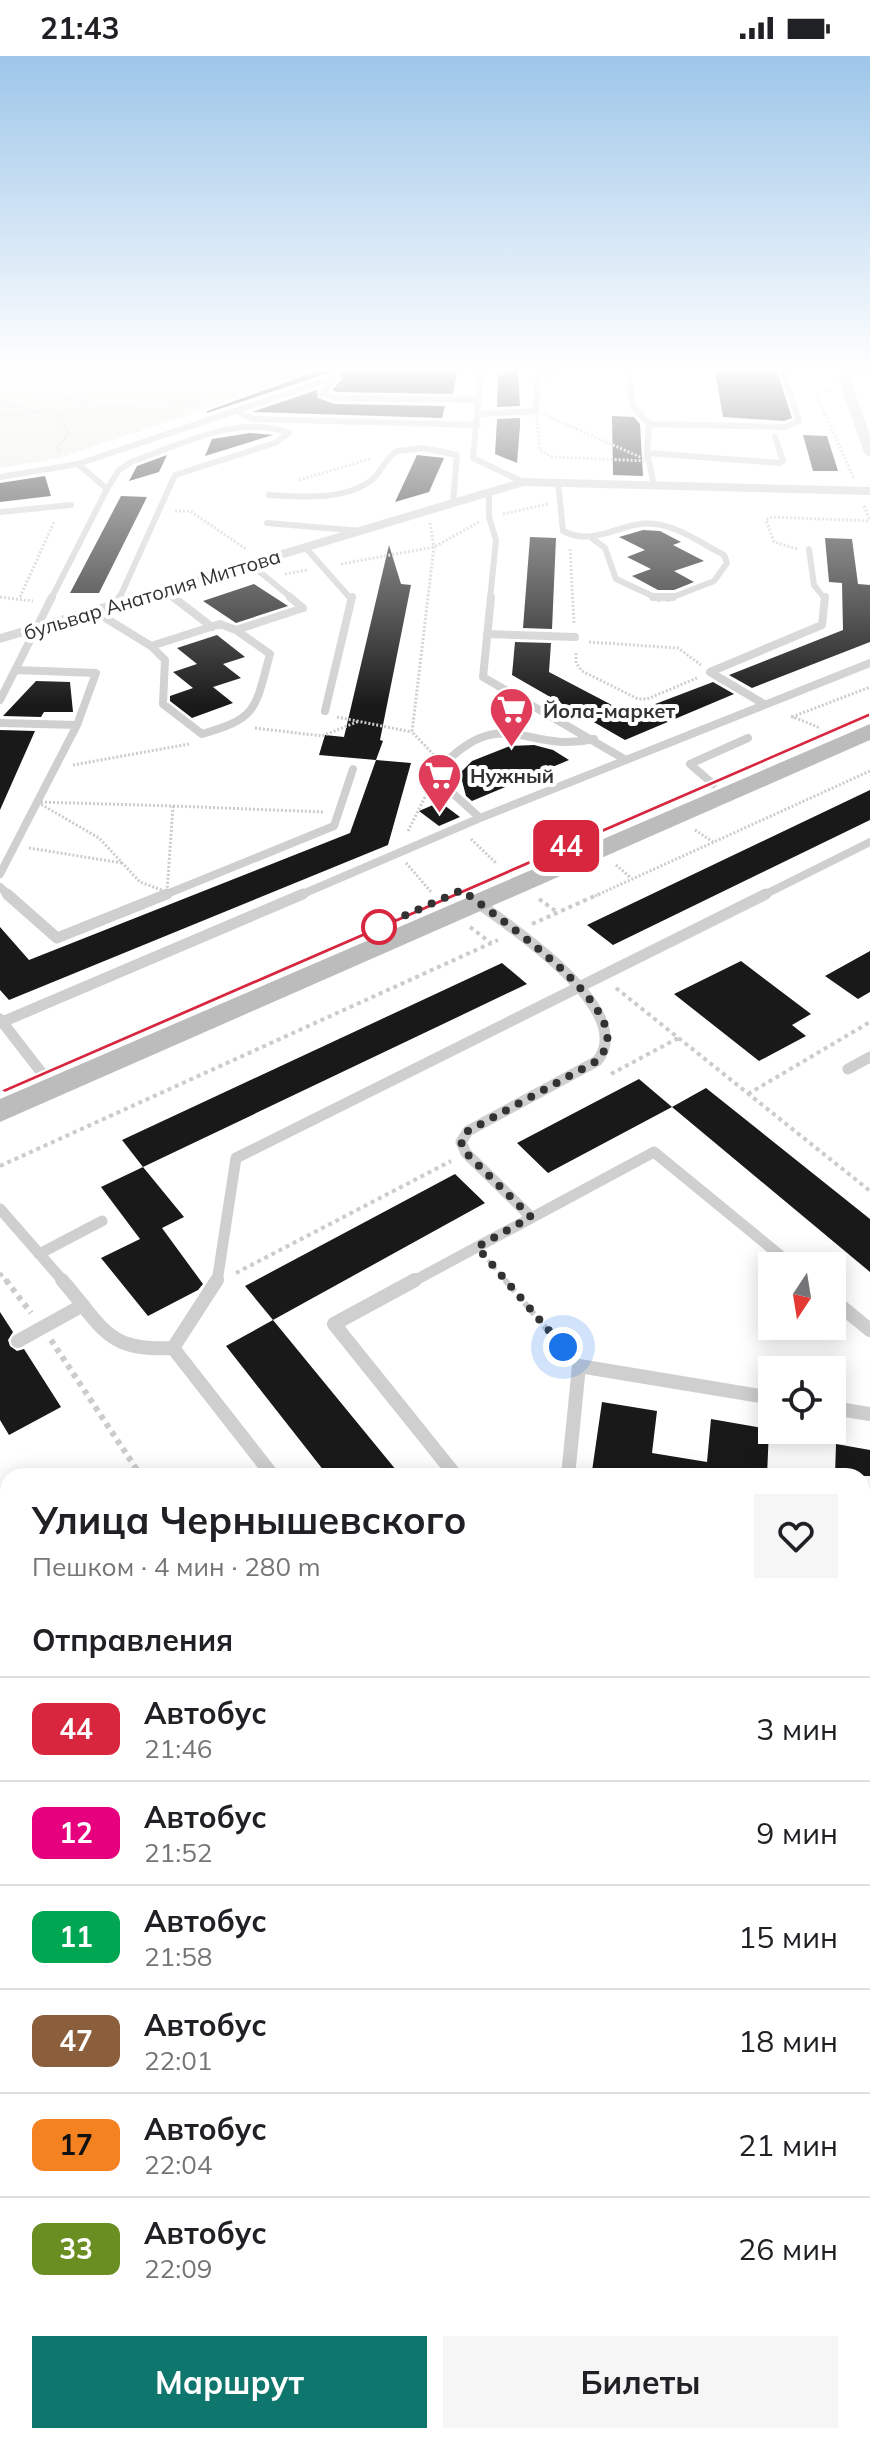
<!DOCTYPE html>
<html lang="ru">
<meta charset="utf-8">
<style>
:root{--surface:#fff;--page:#f6f6f6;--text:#202124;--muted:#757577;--line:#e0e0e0;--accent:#0f766e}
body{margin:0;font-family:Mulish,sans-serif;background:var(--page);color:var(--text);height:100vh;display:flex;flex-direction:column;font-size:30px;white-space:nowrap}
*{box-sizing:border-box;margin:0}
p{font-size:26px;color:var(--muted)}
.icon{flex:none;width:44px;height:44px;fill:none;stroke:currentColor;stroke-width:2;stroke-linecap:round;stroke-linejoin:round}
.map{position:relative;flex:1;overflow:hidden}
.details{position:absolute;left:0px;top:1412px;width:870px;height:976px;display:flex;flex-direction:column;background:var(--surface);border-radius:24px 24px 0 0;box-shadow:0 4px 20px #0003}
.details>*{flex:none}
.badge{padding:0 16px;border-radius:12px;font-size:28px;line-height:52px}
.needle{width:52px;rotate:192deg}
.controls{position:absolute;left:758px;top:1196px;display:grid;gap:16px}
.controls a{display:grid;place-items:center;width:88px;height:88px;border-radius:0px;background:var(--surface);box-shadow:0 4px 20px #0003;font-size:40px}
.you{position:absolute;width:40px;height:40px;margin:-20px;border:6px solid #fff;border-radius:50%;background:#1a73e8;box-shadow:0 0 0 12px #1a73e833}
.map>.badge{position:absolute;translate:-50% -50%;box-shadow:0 0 0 4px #fff}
h2{padding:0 32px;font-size:30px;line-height:72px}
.round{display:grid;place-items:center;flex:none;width:84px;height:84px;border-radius:0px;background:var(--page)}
.overview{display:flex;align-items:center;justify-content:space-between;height:136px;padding:0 32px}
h1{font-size:38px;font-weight:700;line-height:60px}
.button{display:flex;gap:16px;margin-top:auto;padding:16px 32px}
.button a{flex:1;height:92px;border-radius:0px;background:var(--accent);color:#fff;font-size:32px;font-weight:700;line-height:92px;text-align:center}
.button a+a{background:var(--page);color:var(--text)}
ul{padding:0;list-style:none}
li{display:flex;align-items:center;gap:24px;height:104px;padding:0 32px;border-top:2px solid var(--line)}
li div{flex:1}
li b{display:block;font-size:30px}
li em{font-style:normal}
li .badge{min-width:88px;font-weight:700;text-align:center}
.status{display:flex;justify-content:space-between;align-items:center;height:56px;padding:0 40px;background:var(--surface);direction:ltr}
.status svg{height:22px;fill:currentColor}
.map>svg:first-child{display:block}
</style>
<div class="status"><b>21:43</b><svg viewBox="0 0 49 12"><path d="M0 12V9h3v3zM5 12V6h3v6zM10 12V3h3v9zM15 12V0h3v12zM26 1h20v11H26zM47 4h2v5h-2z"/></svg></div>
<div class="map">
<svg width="870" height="2388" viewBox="0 0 870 2388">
<rect width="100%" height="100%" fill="#fff"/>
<path fill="#e6ebde" d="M0,315h318l-258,87 -60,10z
M0,1955l8,7v174l-8,7z"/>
<path fill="#191919" d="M318,315h17l-128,42v-2z
M337,315h120l-4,23 -116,-2 -5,-2 10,-11z
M512,315h6l2,35 -23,1 1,-31z
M715,315h62l15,47 -8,3 -61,-4z
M317,334l1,8 17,6 110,2 -3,12 -190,-6z
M612,360l22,1 6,7 3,52 -30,-1z
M520,362v8l-3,37 -22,-9 2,-35z
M250,377l23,2 -68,21 7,-17z
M803,379l24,1 11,35h-25z
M167,399l-8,17 -30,9 8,-15z
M417,399l27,3 -15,34 -34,10z
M45,420l6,20 -51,6v-19z
M121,440l26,1 -48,96h-29z
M643,474l17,1 21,11 -8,3 31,16 -30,10 20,11 -20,8h-16l-26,-14 19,-7 -24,-12 18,-7 -26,-13z
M530,481l26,1 -4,91 -29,-1z
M825,482l27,1 6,45 12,1v57l-118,46 -23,-13 114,-45 -1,-47 -13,-1z
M389,489l12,39 10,1 -31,155 3,1 -7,19 -57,-5 6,-20 19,2z
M254,528l34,22 -52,17 -33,-22z
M217,579l28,22 -22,7 18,14 -28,9 20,16 -41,15 -22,-17v-5l23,-8 -20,-16 24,-8 -20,-16z
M515,586l36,1 -2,29 80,42 84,-32 21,12 -109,46 -113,-65z
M36,625l34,1 3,30h-29l-3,5 -38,-1z
M0,674l35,1 -35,79z
M534,689l19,5 16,10 -97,41 -6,-5 -6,-23 12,-12 38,-15z
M376,704l35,3 -23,82 -379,155 -9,-10v-63l29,33 321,-127z
M870,734v30l-257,125 -26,-20z
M440,746l20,15 -21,9 -20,-15z
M870,895v41l-12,7 -33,-23z
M741,905l70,53 -19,11 14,11 -47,25 -85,-67z
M502,907l25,21 -384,183 -21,-27z
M639,1023l33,28 -124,66 -31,-30z
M706,1032l164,131v53l-198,-165z
M143,1111l41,50 -22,11 41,56 -5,6 -50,26 -47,-58 39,-19 -39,-52z
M455,1118l30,29 -212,117 -28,-34z
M0,1256l13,20 -5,8 2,6 7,5 7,-2 37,58 -52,28 -9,-15z
M273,1264l128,156h-73l-102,-130z
M602,1346l55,9 -5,42 55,9 4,-43 58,10 -2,47h-147l-28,-5z
M836,1388l34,6v26h-35z"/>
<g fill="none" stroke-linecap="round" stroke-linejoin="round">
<path stroke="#ccc" stroke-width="3" stroke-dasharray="2 2" stroke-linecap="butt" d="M0,328l107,23 105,-6
M830,333l-14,6 38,83
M0,346l38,11 18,-1 13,21 -12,16 3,3
M536,355l113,50 -97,-4 -12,-7z
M0,360l35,-3
M299,424l71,-21
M864,450l6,14
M175,455h15l56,38
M503,458l45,-10
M430,467l4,24 -22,185 22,23
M570,493l4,74
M797,493l-23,-7 -8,-22 6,-3 98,4
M341,508l93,-17 45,-25
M285,518l22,-4
M0,541l33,4
M20,541l34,-75
M589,586l89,6 23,17
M576,597v10l6,8 56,28h9l50,-21
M791,660l29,12
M337,661l75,15
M792,661l78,-30
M255,672l67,8 37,-15
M73,709l116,-21
M37,746l136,4 -6,86 -27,-10 -41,-44z
M173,750l151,6
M695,774l18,12
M408,775l22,-44
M471,783l26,25
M29,792l93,15
M406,807l26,30
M616,809l15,13
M595,840l275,-125"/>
<path stroke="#ccc" stroke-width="4" stroke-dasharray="4 4" stroke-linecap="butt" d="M539,843l18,13
M532,868l67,-30
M470,871l21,16
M616,932l254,203
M611,1018l69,-37
M748,1038l122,-72
M0,1110l498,-226
M488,1204l19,22
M0,1217l7,9
M236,1217l215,-112"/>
<path stroke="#ccc" stroke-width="6" stroke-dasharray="5 5" stroke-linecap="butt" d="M6,1224l25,33
M505,1224l62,73
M51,1284l90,136
M862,1648l8,-7"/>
<path stroke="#ccc" stroke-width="8" stroke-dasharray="6 6" stroke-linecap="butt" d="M0,2352l8,-7
M781,2380l5,8"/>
<path stroke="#cfcfcf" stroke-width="6" d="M481,315l-8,87 50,24
M628,315l5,36 16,17 136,3 14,-6 -16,-50
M334,323l-12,14 14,5 144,2
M237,355l16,8 225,6
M479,358l57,-3 2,-34 19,-6
M647,397l2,-29
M0,421l78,-13 258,-87
M558,426l5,49c33,17 58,-11 92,-7 25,3 47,20 69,31l3,8 -13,18 -46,18
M654,429l-7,-32 133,10 3,-2 -8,-24
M107,433l12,-19 14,-9c48,-16 106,-48 156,-28l-14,10 -100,32 -56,124
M489,436v25l7,23 -6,59
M269,439c32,2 77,6 104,-16 9,-9 13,-21 24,-28l26,-3 34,7 -4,48
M0,456l71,-7
M267,467l94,8
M593,483l12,9 11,31 43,20
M305,491l46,52
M809,493l5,36 11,14
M250,508l43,35
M164,534l12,9
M51,543l56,-110 -29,-25"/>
<path stroke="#cfcfcf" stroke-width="8" d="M173,541l39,30
M491,541l-8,80 143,83 244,-97
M653,541h20
M117,548l3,-7
M94,555l57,35
M220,568l16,6 34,24c-15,54 -11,64 -68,80l-39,-30 2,-44 -14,-14z
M236,574l67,-22 -13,-11
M487,578l88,3
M0,644l52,-103
M764,648l-54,-32 112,-47 3,-28
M325,655l27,-114
M0,667l77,2 19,-52 -80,-3
M594,683c-66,15 -90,-35 -149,24l2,25 33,30 146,-58
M713,728l-23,-20 58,-26
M0,818l77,-149
M0,831l10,9
M162,840l172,-70 19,-57
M298,840l182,-78
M762,840l108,-54"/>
<path stroke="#cfcfcf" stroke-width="11" d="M7,838l50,44 110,-44
M478,847c35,25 160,109 119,158l-129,70 -7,11 5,11 65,64
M0,963l41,53
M0,967l303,-129
M848,1013l22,-12
M0,1153l64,73
M39,1198l63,-33
M217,1226l19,-124 530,-264
M412,1226l242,-130 139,114"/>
<path stroke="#cfcfcf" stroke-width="14" d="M62,1224c41,47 44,72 111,68l100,128
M415,1224l-81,44 122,152
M832,1243l38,31
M18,1285l65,-36
M173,1292l44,-68
M832,1352l38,6
M568,1420l11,-110 193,32
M862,1518l8,1"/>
<path stroke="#cfcfcf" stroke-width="18" d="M0,1813l8,-5
M862,2155l8,-9
M862,2379l4,9
M512,2380l4,8"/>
<path fill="#cfcfcf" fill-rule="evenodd" d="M841,315h29v4l-20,2 20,59v21l-6,-4 -27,-79z
M523,422l347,9v8l-346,-9 -524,157v-9z"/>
<path fill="#bcbcbc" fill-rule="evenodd" d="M870,668v16l-870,382v-23z"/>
</g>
<linearGradient id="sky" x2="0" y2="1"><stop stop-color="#9dc6e9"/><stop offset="0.48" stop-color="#fff"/><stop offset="1" stop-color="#fff" stop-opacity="0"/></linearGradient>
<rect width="870" height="650" fill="url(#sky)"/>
<path fill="#d7263d" stroke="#fff" stroke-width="2" d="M870,656v5l-865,376 -5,-3z"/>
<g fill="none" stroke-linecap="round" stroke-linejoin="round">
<path stroke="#323232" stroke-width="8" stroke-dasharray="0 14.4" d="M379,871l83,-37c37,29 137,96 145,143 2,12 -3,19 -10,28l-129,70 -7,11 5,11 65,64 -54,30 86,100"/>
</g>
<defs>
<symbol id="supermarket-pin" viewBox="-11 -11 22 30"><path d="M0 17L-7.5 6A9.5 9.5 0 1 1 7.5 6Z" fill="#e03d5a" stroke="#fff"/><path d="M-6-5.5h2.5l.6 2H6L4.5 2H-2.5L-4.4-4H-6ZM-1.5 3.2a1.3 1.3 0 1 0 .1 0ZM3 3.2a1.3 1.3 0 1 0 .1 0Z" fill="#fff"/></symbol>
</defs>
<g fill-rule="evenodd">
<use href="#supermarket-pin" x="486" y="628" width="51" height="69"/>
<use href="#supermarket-pin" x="414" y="694" width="51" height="69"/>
</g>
<circle fill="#fff" stroke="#d7263d" stroke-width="4" cx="379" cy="871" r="16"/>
<g text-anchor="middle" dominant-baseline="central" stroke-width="8" stroke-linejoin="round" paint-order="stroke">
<g font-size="20" fill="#323232" stroke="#fff">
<text transform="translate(152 538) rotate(-17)">бульвар Анатолия Миттова</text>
</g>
<g font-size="20" font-weight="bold" fill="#323232" stroke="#fff" text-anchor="start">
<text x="543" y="654">Йола-маркет</text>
<text x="470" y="719">Нужный</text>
</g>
</g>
</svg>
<div class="controls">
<a><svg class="needle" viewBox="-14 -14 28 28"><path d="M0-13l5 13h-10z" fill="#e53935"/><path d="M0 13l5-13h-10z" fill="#757577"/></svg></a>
<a><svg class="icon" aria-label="locate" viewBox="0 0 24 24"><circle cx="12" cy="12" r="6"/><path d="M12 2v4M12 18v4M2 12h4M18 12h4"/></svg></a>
</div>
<div class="you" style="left:563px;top:1291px"></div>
<b class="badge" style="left:566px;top:790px;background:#d7263d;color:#fff">44</b>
<section class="details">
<div class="overview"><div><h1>Улица Чернышевского</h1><p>Пешком · 4 мин · 280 m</p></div><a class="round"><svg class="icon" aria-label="heart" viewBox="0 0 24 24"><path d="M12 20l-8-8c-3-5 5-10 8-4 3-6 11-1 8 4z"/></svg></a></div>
<h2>Отправления</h2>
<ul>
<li><span class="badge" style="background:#d7263d;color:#fff">44</span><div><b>Автобус</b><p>21:46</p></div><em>3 мин</em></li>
<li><span class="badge" style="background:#e6007e;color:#fff">12</span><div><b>Автобус</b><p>21:52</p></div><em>9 мин</em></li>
<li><span class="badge" style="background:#00a651;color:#fff">11</span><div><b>Автобус</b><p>21:58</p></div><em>15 мин</em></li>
<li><span class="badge" style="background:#8b5e3c;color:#fff">47</span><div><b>Автобус</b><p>22:01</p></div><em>18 мин</em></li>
<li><span class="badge" style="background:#f58220;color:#111">17</span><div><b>Автобус</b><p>22:04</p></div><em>21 мин</em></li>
<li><span class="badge" style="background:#6b8e23;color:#fff">33</span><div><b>Автобус</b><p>22:09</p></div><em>26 мин</em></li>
</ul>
<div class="button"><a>Маршрут</a><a>Билеты</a></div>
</section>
</div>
